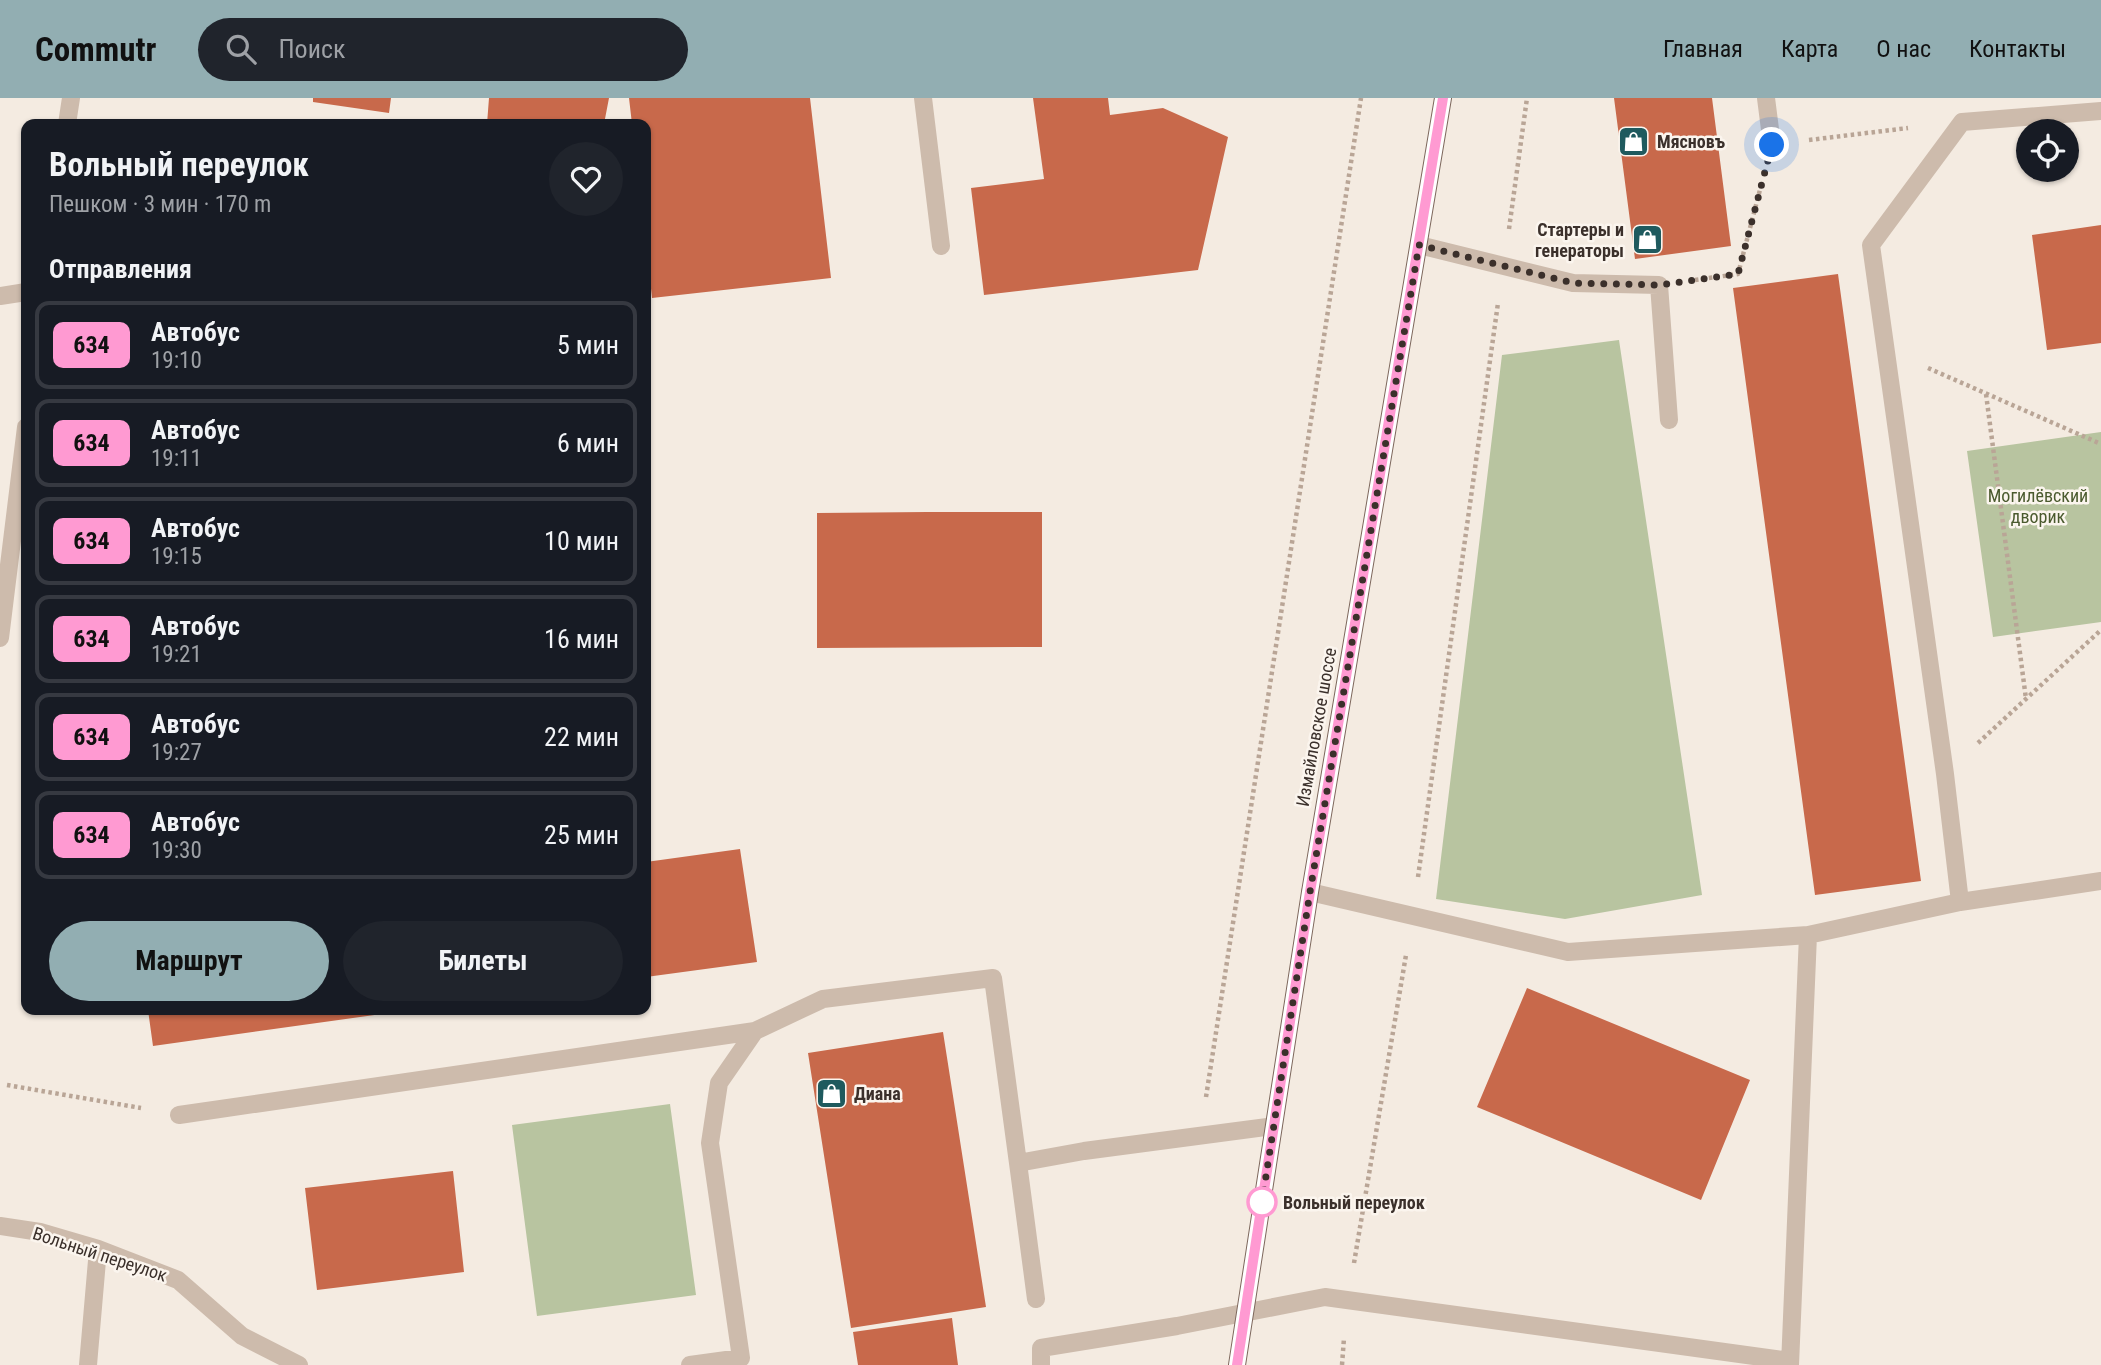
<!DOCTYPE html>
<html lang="ru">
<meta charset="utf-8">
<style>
:root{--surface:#171b24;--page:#20242c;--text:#f1f3f6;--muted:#9ea1a6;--line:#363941;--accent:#92aeb2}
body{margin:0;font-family:"Roboto Condensed",sans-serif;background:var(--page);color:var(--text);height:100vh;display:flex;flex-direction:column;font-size:26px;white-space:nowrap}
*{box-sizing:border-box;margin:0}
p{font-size:23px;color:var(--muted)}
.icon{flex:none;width:38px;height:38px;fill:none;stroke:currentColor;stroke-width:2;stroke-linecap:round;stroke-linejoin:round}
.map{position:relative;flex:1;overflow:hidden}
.drawer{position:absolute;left:21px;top:21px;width:630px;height:896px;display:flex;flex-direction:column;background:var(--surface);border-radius:14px;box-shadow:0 2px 5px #0004}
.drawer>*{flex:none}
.badge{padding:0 14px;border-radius:10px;font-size:24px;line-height:46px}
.tools{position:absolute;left:2016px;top:21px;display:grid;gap:14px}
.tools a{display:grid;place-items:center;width:63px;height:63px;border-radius:50%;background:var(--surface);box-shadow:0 2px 5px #0004;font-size:35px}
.you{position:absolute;width:35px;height:35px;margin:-18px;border:5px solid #fff;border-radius:50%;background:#1a73e8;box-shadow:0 0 0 10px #1a73e833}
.map>.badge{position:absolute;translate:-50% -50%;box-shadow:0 0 0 4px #fff}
h2{padding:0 28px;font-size:26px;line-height:63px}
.round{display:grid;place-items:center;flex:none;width:74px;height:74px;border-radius:37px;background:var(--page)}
.summary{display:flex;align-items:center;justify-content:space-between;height:119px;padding:0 28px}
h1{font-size:33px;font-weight:700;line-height:52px}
.primary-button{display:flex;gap:14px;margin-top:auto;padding:14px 28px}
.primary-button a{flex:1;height:80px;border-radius:42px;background:var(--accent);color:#111;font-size:28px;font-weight:700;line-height:80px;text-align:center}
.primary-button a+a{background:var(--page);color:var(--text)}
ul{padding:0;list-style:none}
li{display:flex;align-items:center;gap:21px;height:88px;margin:0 14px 10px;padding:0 14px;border:4px solid var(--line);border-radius:14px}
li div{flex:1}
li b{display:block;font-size:26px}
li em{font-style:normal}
li .badge{min-width:77px;font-weight:700;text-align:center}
header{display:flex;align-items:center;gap:42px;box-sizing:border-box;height:98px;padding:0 35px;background:var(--accent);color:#111}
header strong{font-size:33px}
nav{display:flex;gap:38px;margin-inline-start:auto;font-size:24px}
.search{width:490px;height:63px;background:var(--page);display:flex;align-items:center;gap:18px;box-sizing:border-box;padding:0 24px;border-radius:38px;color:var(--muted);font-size:26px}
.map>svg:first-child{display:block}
</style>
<header>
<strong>Commutr</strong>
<div class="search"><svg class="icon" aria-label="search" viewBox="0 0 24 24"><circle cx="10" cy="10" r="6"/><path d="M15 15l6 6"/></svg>Поиск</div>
<nav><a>Главная</a><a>Карта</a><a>О нас</a><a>Контакты</a></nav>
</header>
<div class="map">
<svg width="2101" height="1267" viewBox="0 0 2101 1267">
<rect width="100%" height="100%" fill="#f4ebe1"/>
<path fill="#b8c4a0" d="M1619,242l83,555 -137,24 -129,-20 66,-544z
M2101,334v190l-108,15 -26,-186z
M670,1006l26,191 -159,21 -25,-191z"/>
<path fill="#c8694b" d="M313,0h78l-2,15 -76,-11z
M489,0h120l-5,26h-117z
M629,0h181l21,180 -179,20 -6,-57v-117h-14z
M1033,0h75l2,17 53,-7 65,29 -30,133 -214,25 -13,-107 73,-9z
M1614,0h98l19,148 -96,13z
M2101,127v118l-54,7 -15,-115z
M1838,176l83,607 -106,14 -82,-607z
M927,414h115v135l-225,1v-135z
M740,751l17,113 -111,15v-115z
M1527,890l223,92 -49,120 -224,-93z
M148,912h255v1l-250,35z
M943,934l43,275 -135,21 -43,-275z
M453,1073l11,101 -147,18 -12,-102z
M952,1220l6,47h-100l-5,-33z"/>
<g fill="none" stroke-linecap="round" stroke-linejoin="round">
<path stroke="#b9a596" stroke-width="4.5" stroke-dasharray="3.5 3.5" stroke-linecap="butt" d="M1809,42l99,-12
M1509,131l18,-131
M1695,182l43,-6 24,-92
M1928,270l173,76
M1986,296l40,305
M1978,645l123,-113
M1418,779l80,-574
M7,987l134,23
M1206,999l155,-999
M1354,1165l52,-308
M1342,1267l2,-27"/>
<path stroke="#cdbbac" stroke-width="18" d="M923,0l18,148
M1766,0l6,47
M67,26l4,-26
M1419,147l154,38 86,2 10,135
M0,198l26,-4
M0,540l26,-211
M1310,794l258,60 240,-17 152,-33 141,-21
M1960,804l-15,-128 -74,-529 91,-123 139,-11
M179,1017l576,-84
M0,1128l40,6 58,17 80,31 64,56 57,29
M1036,1201l-18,-136 66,-12 190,-25
M88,1267l10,-116
M690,1267l51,-7 -31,-215 9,-60 36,-52 68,-32 170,-21 25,185
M1041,1267v-17l136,-22 148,-29 465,64
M1790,1267l18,-430"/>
<path stroke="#7d675c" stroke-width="18" d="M1237,1267l73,-473 133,-794"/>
</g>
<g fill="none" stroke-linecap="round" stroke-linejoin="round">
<defs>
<path id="line" d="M1237,1267l73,-473 133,-794"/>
</defs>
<use href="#line" stroke="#fff" stroke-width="16"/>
<use href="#line" stroke="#ff9ad2" stroke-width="10"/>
<path stroke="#3b302b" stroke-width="7" stroke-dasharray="0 12.6" d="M1262,1104l48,-310 109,-647 154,38 86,2 79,-11 34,-129"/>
</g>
<defs>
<symbol id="shop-square" viewBox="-11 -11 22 22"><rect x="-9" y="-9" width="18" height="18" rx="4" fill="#1f5a5e" stroke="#fbf5ee"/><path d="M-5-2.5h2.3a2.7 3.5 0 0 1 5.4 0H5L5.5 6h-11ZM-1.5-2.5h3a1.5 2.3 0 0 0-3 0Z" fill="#fff"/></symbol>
</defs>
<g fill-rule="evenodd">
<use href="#shop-square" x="1616" y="26" width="35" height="35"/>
<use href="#shop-square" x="1630" y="124" width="35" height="35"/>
<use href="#shop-square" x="814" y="978" width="35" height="35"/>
</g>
<circle fill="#fff" stroke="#ff9ad2" stroke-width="3.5" cx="1262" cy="1104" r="14"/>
<g text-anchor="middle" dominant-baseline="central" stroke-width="5" stroke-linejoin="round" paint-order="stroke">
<g font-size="18" font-weight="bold" fill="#3b302b" stroke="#fbf5ee" text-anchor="start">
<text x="1657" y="43">Мясновъ</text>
<text x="1624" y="131" text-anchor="end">Стартеры и<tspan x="1624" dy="21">генераторы</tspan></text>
<text x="854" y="995">Диана</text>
</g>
<g font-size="18" fill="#4a5a2e" stroke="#fbf5ee">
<text x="2038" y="397">Могилёвский<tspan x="2038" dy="21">дворик</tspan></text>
</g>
<g font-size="18" fill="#3b302b" stroke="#fbf5ee">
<text transform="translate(1316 629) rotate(-80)">Измайловское шоссе</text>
<text transform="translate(100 1156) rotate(18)">Вольный переулок</text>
</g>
<g font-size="18" font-weight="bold" fill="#3b302b" stroke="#fbf5ee" text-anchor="start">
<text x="1283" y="1104">Вольный переулок</text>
</g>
</g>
</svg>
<div class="tools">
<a><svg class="icon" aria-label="locate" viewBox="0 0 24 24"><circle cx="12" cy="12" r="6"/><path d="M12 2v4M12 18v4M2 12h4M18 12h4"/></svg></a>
</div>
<div class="you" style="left:1772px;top:47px"></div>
<section class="drawer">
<div class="summary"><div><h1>Вольный переулок</h1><p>Пешком · 3 мин · 170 m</p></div><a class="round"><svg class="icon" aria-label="heart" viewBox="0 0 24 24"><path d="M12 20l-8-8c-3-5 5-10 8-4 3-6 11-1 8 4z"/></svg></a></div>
<h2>Отправления</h2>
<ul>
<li><span class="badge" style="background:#ff9ad2;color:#111">634</span><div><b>Автобус</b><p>19:10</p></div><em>5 мин</em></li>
<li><span class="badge" style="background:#ff9ad2;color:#111">634</span><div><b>Автобус</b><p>19:11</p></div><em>6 мин</em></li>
<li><span class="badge" style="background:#ff9ad2;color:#111">634</span><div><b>Автобус</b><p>19:15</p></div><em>10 мин</em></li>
<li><span class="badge" style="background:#ff9ad2;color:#111">634</span><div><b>Автобус</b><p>19:21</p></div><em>16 мин</em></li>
<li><span class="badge" style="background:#ff9ad2;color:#111">634</span><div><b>Автобус</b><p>19:27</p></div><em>22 мин</em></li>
<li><span class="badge" style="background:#ff9ad2;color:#111">634</span><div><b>Автобус</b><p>19:30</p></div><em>25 мин</em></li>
</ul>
<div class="primary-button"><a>Маршрут</a><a>Билеты</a></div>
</section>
</div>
